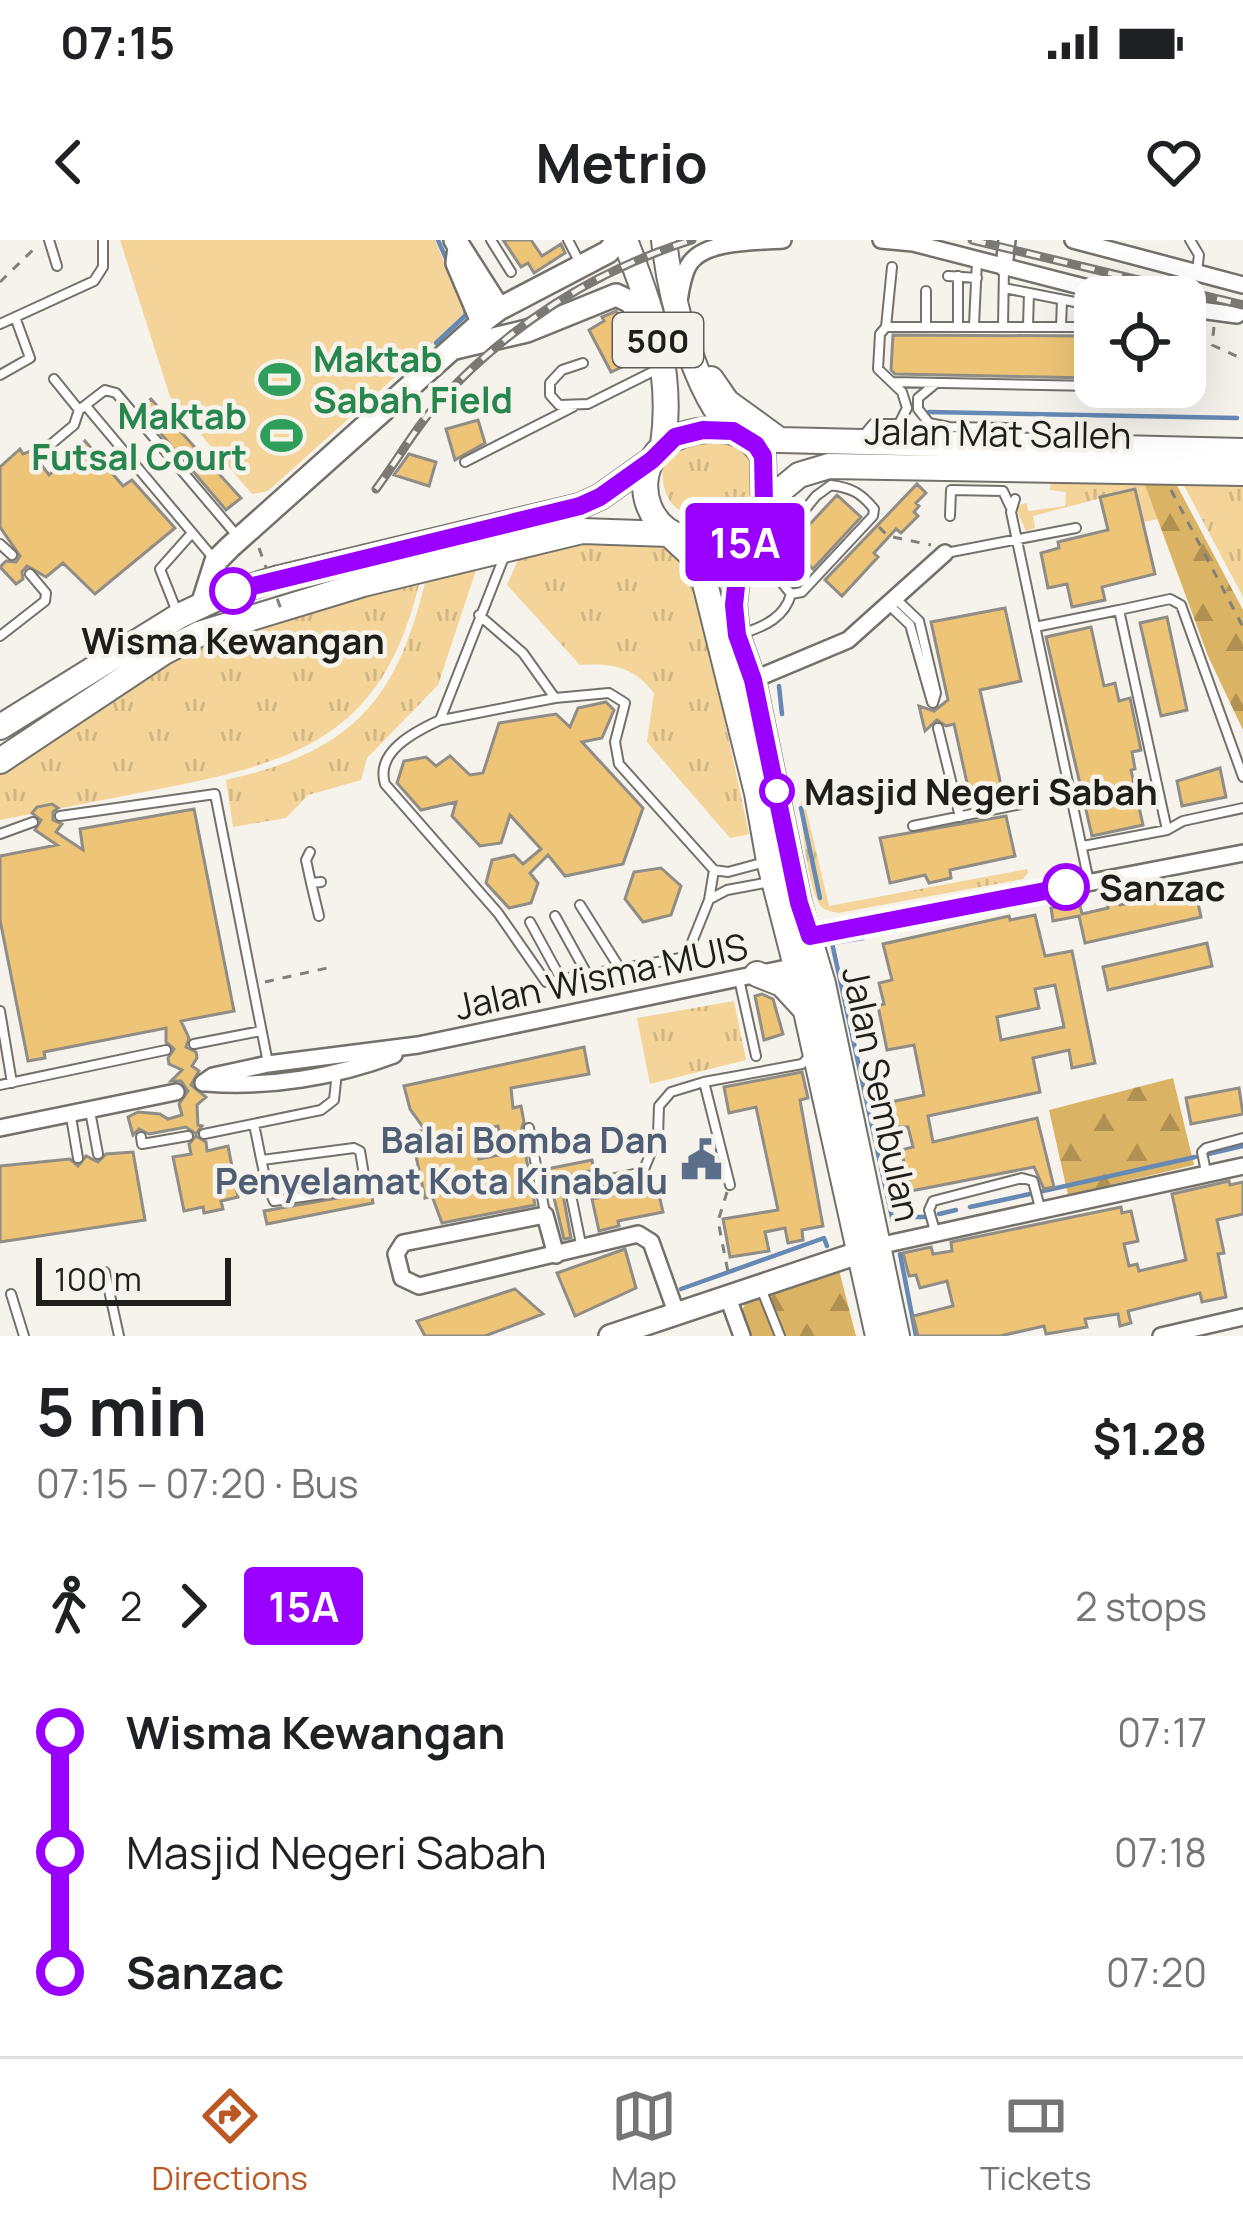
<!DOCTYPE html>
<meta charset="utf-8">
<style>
:root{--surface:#fff;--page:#f2f2f2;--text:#202124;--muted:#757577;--line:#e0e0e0;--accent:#bc5823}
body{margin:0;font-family:Manrope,sans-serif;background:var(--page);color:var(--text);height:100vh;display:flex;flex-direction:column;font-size:45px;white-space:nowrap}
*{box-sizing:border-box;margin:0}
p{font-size:39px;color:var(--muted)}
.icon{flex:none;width:66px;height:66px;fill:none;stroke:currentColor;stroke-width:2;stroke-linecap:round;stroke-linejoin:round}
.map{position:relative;height:1096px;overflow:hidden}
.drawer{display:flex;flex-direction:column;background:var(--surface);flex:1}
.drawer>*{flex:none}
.badge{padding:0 24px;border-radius:9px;font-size:42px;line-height:78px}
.fabs{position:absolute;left:1074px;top:36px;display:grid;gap:24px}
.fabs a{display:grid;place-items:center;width:132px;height:132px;border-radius:24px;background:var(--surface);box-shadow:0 12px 48px #0002;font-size:60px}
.scale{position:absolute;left:36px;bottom:30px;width:195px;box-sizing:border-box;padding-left:12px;border:6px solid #1f1e1b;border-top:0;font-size:33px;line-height:42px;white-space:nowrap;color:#1f1e1b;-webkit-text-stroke:9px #f6f2ec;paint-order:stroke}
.map>.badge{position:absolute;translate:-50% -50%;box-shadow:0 0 0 6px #fff}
.legs{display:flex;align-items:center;gap:18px;height:132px;padding:0 36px;font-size:39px}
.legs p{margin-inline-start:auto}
.overview{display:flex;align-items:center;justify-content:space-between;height:204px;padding:0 36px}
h1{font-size:66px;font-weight:700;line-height:90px}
ul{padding:0 36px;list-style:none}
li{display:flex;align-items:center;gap:42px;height:120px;font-size:45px}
li i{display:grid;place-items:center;width:18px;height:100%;margin:0 15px;background:currentColor}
li i::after{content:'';width:30px;height:30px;margin:-15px;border:9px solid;border-radius:50%;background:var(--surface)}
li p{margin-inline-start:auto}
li:first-child i{background:linear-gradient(#0000 50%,currentColor 0)}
li:last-child i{background:linear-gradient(currentColor 50%,#0000 0)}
.status{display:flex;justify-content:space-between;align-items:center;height:84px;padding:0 60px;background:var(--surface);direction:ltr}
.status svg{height:33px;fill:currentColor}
header{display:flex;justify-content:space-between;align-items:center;height:156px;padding:0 36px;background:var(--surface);font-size:54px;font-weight:700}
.tabs{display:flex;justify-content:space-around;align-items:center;height:168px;border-top:3px solid var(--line);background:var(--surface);font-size:33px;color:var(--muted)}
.tabs a{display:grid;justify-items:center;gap:6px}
.tabs .selected{color:var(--accent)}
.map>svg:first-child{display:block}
</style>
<div class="status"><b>07:15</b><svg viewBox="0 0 49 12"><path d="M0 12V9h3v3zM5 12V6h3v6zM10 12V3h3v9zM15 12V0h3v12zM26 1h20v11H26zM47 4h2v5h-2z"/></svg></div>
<header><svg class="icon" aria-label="back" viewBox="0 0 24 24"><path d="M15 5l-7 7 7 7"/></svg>Metrio<svg class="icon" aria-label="heart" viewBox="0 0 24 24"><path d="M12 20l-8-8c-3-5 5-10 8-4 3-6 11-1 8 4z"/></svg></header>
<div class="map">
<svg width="1243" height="1096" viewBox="0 0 1243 1096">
<defs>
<pattern id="grass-tufts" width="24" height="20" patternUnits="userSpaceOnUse" patternTransform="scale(3)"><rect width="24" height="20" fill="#f4d499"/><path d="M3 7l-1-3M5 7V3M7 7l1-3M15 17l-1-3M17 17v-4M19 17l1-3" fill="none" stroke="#d1b683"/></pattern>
<pattern id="forest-firs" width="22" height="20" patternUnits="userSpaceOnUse" patternTransform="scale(3)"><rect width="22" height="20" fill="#dbb365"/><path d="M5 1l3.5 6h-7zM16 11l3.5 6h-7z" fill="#b19152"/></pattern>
</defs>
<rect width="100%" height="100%" fill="#f6f2ec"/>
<path fill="url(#grass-tufts)" d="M695,192l58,14v47c-38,36 -97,33 -90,-31z
M1051,236l91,1 16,42 -15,3 -8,-33 -102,27 2,12 -9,3 -9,-20 2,-6 8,-2 1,8 37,-5 1,-14 -16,-2z
M1180,238l63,3v117l-1,-3z
M600,290l60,13 25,20 17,52 47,219 -19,4 -83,-96 7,-49c-20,-26 -42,-30 -74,-28l-73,-80 18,-41z
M478,324l-40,121 -71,73 -6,22 -53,15 -22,23 -53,9 -7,-47c128,-29 172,-80 201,-206z
M421,336c-35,154 -113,184 -257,212 -54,11 -109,21 -164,32v-50l150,-105 137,-53z
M804,560l25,106 198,-37 1,4 -5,6 -185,34c-8,-2 -13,-2 -18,-8 -11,-14 -20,-85 -19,-104z
M734,761l12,59 -96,24 -13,-66z"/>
<path fill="url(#forest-firs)" d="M1142,237l31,1 70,132v120l-35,-74z
M1173,838l21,87 -126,30 -19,-85z
M839,1030l17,66h-106l-9,-25 7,-11z"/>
<path fill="#f4d499" d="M120,0h315l30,74 -197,177 -16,3 -81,-94z"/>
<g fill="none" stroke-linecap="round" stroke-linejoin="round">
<path stroke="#6588b4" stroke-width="4.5" d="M438,0l10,23
M436,103l30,-28 -1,-7
M929,172l308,6
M779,446l3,28
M801,568l19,90
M863,698l-31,5 61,279
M1208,914l35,-8
M1043,951l152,-34
M970,967l60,-13
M939,974l17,-4
M893,977h31
M900,1014l16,82
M681,1049l143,-51 3,8"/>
</g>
<path fill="#eec577" stroke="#908c86" stroke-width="3" fill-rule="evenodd" d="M503,0h28l11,16 19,-12 4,9 -31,20 -6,-10 -7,4z
M616,71l22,32 -12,6 5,14 -20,9 -22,-42 15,-9 -2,-4z
M893,95l197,1 1,42 -196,-4 -4,-4z
M151,159l90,99 -15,12 -87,-102z
M478,180l7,23 -30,17 -9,-31z
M85,201l38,45 9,-6 43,48 -80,66 -32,-31 -17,14 -19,-11 -5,6 1,7 -7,5 -16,-17 6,-6 10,1 4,-6 -20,-29v-60l20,-18 3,5 8,-3 18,24z
M409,214l27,8 -7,24 -35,-11z
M917,244l9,9 -10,10 3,3 -5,6 4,4 -17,17 -5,-4 -22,24 4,4 -36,39 -17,-16z
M1135,249l20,85 -53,13 3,13 -33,7 -5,-23 -19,4 -7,-35 18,-5 -1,-6 50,-12 -8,-33z
M837,255l24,22 -48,52 -6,-6 -7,8 -18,-17z
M1005,368l16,73 -41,9 21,95 -32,7 -15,-68 -8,2 -9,-6 -12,11 -6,-25 15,5 14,-11 -17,-78z
M1167,377l20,93 -26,6 -21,-93z
M1091,387l13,59 11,-3 4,18 11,-3 11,52 -9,2 3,17 -4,1 12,55 -51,11 -46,-199z
M606,462l8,8 -12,28 -20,4 61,66 -20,56 -58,12 -17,-21 -18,18 8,10 -7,20 -22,5 -23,-25 6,-23 22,-5 9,9 18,-15 -31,-34 -9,28 -21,3 -28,-30 4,-14 -35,8 -24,-27 7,-22 22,-4 10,9 14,-10 20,19 13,-2 16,-50 57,-9 14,13 8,-19z
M1220,528l6,29 -44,9 -5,-25z
M52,564l6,4 -5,4v8l9,4 -6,8 27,18 -3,-21 114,-20 40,202 -53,10 8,17 -3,9 10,5 1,6 -5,8 7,5 -8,14 15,12 -9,8 1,20 4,1 -6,8 -10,-7 -37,7 -10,-5 -6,6 -5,-18 10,-5 22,2 8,5 14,-4 -3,-11 9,-13 -7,-10h-10l11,-11 -13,-6 -1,-6 6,-9 -8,-7v-14l-122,24 1,6 -17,3 -28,-141v-64l57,-11 -22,-15 6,-10 -9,-7 5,-6z
M1006,576l9,40 -65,14 1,8 -22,5 -4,-8 -35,8 -10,-45z
M661,628l20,18 -10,29 -28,7 -18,-23 9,-27z
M1117,649l3,16 75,-16 6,28 -116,26 -6,-27 -26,5 -2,-13 16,-2 -1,-7 12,-2 4,17 26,-6 -3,-16z
M1035,675l10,41 27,-5 23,112 -23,5 -3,-18 -36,8 7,34 -112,24 5,26 104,-24 17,69 -10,2 -10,-22 -123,24 -10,-41 12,-3 -5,-20h-17l-5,-24 38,-8 -10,-50 -27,5 -9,-44 6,-2 -5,-21 13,-3 -9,-36 126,-28 1,4zM1055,745l9,42 -63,13 -4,-23 42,-9 -4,-19z
M1207,703l5,23 -104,24 -5,-23z
M762,754l11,5 10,35 -19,6 -9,-44z
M584,807l5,27 -78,14 2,20 8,-2 3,16 -3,8 14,75 -93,18 -10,-27 -7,2 -14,-65 14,-3 -15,-21 -6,-23zM498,886l6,28 -25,5 -6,-28z
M802,832l6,26 -8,2 23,126 -21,4 1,10 -15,3 -3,-15 -20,4 4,19 -39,6 -7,-38 55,-9 -22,-103 -27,6 -5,-26z
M1239,848l4,26 -52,10 -5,-26z
M196,896l10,6 1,9 21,-5 10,51 -17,4 2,8 -19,4 -1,-6 -19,4 -11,-54 18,-3 -2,-10z
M133,912l12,68 -145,22v-76l70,-7 8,7 8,-10 12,6 8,-8z
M592,920l2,10 -34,8 11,60 -7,1 -17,-70z
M1229,941l1,4 13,-3v32l-26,6 7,33 -6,1 8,43 -24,5 -2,-9 -72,18 3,12 -11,3 -2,-12 -33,5 2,8 -41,7 -2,-8 -44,10h-82l-5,-20 40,-10 -6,-25 -27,7 -4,-13 -7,1 -6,-23 28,-6 2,7 19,-3 -1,-9 170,-35 1,6 9,-2 7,30 -14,3 5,22 8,-2 2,7 47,-11 -14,-66z
M657,946l6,26 -45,9 1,5 -20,5 -7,-32z
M371,952l2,11 -106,21 -3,-13z
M625,1009l11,39 -61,28 -18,-43z
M515,1049l28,25 -58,22h-60l-8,-15z"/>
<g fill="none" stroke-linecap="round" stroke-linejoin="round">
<defs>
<path id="lane" d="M49,0l8,26
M491,0l20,32
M568,0l13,25
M1190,0l9,15 -2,16
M948,36l29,2
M958,36v49
M1004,48l91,18
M0,84l94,-43 9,-14v-27
M926,85v-34
M974,85l3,-64
M1003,86l1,-58
M1028,86l1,-33
M886,87l6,-60
M1061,87l1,-27
M583,123l-21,7 -12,13v12l9,10 29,-1 70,-35
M0,135l30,-17 -15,-41
M54,139l25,31 26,-20 11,3 123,145
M893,142l202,4
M935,144l-17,14v11l11,14 20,4 60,1 9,12
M1123,147l-1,9h39l14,-9
M86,166l129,154
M863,196l10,-12h26l8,-16 -5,-16 -24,-23 2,-35 6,-7h209
M43,211l31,-26 5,-15
M465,222l108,-55
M1015,259l-4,13 78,370
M950,276l1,-26 52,1 7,15
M0,304l12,11
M946,313l130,-25
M504,317l-64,163c-26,12 -65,32 -55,64l113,129 48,69 140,-25 23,-57 5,-30
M897,360l22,21 17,72 -3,10
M889,365l21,20 22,77
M1119,370l51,-11 11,6 62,172
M177,372l-17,-43 32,-36
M479,375l44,38 32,45
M1035,387l84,-17 48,220
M744,393c21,-7 41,-16 47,-39l-13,-16 -6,-28 44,-54 15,-11c21,3 30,8 43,24l-1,7 -71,76 -11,2
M0,396l45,-35 1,-8 -16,-19
M442,480l113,-22 54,-5 16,10 -10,39 4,22 95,106 14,2 37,-10
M938,488l22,89
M60,576l155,-22 53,269
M913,586l108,-22
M0,594l33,-12
M1083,606l84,-16 16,-9 60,-13
M310,612l-4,8 5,23 10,-1
M311,643l8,33
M710,659l17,-9 43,-8
M580,665l39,62
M555,676l32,58
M530,682l31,57
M739,739l17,77
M0,771l12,72
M194,804l67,-13
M0,845l166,-35
M90,871l8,43
M71,877l7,41
M254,885c6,25 9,54 20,76l83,-12 8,-8 -5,-30 -6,-3 -92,12
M529,888l16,85
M204,894l117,-24 13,-10 3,-28
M141,897l1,7 46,-8
M1206,932l-4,-20 4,-4 37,-10
M730,945l-26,-103 98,-18 6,-6
M935,991l-6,-21 4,-9 89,-23 11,3 7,27
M582,1009l-11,-54 3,-8 69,-15 15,-37 1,-29 12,-14 33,-10
M105,1032l14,64
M762,1051l18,45
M11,1054l13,42"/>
<path id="street" d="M881,0l32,3 210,54
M1073,0l170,45
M1004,28l3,-28
M679,61c2,-12 4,-28 11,-38 16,-23 67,-21 93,-23
M1185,68l52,7 6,-5
M753,440l95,-40 97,-87
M810,696l433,-83
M203,843l10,-7 55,-12 150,-19 378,-79
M206,843c62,5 130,-6 188,-28
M0,888l176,-36
M878,1006l365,-80
M556,1015l-11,-40 -142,28 -7,11 6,24 17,8 219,-52 13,8 25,70
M727,1055l15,41
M1161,1096l82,-19"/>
<path id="secondary" d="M455,0l44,69
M459,7l-2,16 25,59
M455,108l72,-17 89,-36 15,7 16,30
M202,365l14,-44 14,-14 252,-225 17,-13 109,-57 10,-12
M610,1096l248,-83"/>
<path id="primary" d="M625,0c26,69 49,130 38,205
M664,0c6,56 30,152 69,191
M711,139l16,23 51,37
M744,196l36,4 463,11
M764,264l35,-29 30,-9 414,7
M756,278c-111,78 -158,-80 -49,-88 25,-2 43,5 56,26l1,48 -25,54 -5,47 3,30 16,45 46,223 24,81 74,352
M671,296l29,27 57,230 12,68 27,105 82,370
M0,487l179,-111 45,-21 55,-17 301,-72 20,-9 52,-37
M0,521l164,-109 35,-18 164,-50 219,-53 87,3
M757,734l25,10 23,25"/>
</defs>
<use href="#lane" stroke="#74716b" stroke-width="12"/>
<use href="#street" stroke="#74716b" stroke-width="20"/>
<use href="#secondary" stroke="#74716b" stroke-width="26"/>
<use href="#primary" stroke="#74716b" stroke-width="28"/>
<path stroke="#82807b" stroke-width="3" stroke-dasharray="9 9" stroke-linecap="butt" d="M0,42l38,-37
M1214,87l-2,18 31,14
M1171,250l72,137
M879,287l9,9 43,9
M265,742l62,-14
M727,952l-9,29 11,56"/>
<use href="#lane" stroke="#fff" stroke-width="8"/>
<use href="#street" stroke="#fff" stroke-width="15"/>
<use href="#secondary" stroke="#fff" stroke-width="21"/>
<use href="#primary" stroke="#fff" stroke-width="24"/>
<defs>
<path id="rail" d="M972,0l271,65
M376,249c20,-27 38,-59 60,-84 72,-79 155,-133 256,-165"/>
</defs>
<use href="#rail" stroke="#7c7975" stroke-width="9"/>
<use href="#rail" stroke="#f6f2ec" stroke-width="4.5" stroke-dasharray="14" stroke-linecap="butt"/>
<path stroke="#82807b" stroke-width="3" stroke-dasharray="9 9" stroke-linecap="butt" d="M259,308l24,67"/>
</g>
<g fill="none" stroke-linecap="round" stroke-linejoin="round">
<defs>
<path id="line-1" d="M233,351l347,-85 20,-9 52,-37 23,-23 28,-7 30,1 23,14 7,11 1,48 -25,54 -5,47 3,30 16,45 46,223 11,33 256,-49"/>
</defs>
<use href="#line-1" stroke="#fff" stroke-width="27"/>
<use href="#line-1" stroke="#90f" stroke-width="18"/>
</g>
<defs>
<symbol id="stadium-bare" viewBox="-9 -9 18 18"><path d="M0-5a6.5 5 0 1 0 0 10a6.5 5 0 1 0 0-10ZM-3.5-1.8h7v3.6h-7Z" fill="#2e9e5b" stroke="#f6f2ec" stroke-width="2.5" paint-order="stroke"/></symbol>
<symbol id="civic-bare" viewBox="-9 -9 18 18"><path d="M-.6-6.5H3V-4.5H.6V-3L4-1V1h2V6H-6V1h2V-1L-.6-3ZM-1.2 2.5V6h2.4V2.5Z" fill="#5c6f8a" stroke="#f6f2ec" stroke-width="2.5" paint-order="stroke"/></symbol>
</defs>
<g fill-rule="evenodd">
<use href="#stadium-bare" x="250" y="110" width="59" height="59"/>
<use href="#stadium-bare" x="252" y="166" width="59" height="59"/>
<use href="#civic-bare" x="672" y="890" width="59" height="59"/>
</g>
<g fill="#fff" stroke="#90f" stroke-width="6">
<circle cx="233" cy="351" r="21"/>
<circle cx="777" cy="551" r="15"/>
<circle cx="1066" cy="647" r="21"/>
</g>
<g text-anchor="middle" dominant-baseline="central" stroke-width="9" stroke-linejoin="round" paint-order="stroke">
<rect fill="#f6f2ec" stroke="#605e5a" stroke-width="3" x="613" y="73" width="90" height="54" rx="9"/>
<g font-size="33" font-weight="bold" fill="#1f1e1b">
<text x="658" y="100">500</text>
</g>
<g font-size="36" font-weight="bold" fill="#27864d" stroke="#f6f2ec" text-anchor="start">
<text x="313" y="118">Maktab<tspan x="313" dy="41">Sabah Field</tspan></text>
<text x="247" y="175" text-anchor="end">Maktab<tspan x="247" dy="41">Futsal Court</tspan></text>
</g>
<g font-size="36" fill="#1f1e1b" stroke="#f6f2ec">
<text transform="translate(998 193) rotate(1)">Jalan Mat Salleh</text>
<text transform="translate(601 736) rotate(-12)">Jalan Wisma MUIS</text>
<text transform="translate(882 854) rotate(78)">Jalan Sembulan</text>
</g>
<g font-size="36" font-weight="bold" fill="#1f1e1b" stroke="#f6f2ec" text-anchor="start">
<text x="233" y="400" text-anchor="middle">Wisma Kewangan</text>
<text x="804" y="551">Masjid Negeri Sabah</text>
<text x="1099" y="647">Sanzac</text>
</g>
<g font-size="36" font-weight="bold" fill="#4e5e75" stroke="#f6f2ec" text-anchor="end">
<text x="668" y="899">Balai Bomba Dan<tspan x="668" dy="41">Penyelamat Kota Kinabalu</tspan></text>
</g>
</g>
</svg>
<div class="fabs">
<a><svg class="icon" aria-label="locate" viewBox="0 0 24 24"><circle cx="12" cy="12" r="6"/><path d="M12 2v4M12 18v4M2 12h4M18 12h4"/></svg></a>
</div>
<div class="scale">100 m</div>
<b class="badge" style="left:745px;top:302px;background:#90f;color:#fff">15A</b>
</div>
<section class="drawer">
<div class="overview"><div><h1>5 min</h1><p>07:15 – 07:20 · Bus</p></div><b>$1.28</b></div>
<div class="legs"><svg class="icon" aria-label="walk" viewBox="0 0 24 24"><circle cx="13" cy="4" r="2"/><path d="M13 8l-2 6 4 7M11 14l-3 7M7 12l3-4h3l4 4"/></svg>2<svg class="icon" aria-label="forward" viewBox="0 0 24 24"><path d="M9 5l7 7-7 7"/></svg><b class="badge" style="background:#90f;color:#fff">15A</b><p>2 stops</p></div>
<ul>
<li><i style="color:#90f"></i><b>Wisma Kewangan</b><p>07:17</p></li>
<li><i style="color:#90f"></i><span>Masjid Negeri Sabah</span><p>07:18</p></li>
<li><i style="color:#90f"></i><b>Sanzac</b><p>07:20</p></li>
</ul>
</section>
<nav class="tabs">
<a class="selected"><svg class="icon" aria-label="directions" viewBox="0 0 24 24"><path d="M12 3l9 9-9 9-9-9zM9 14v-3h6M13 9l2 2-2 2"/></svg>Directions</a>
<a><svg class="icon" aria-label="map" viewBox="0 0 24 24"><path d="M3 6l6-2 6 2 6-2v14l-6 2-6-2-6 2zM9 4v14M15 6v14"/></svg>Map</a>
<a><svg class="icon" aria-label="tickets" viewBox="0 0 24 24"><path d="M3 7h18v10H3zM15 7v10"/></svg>Tickets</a>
</nav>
